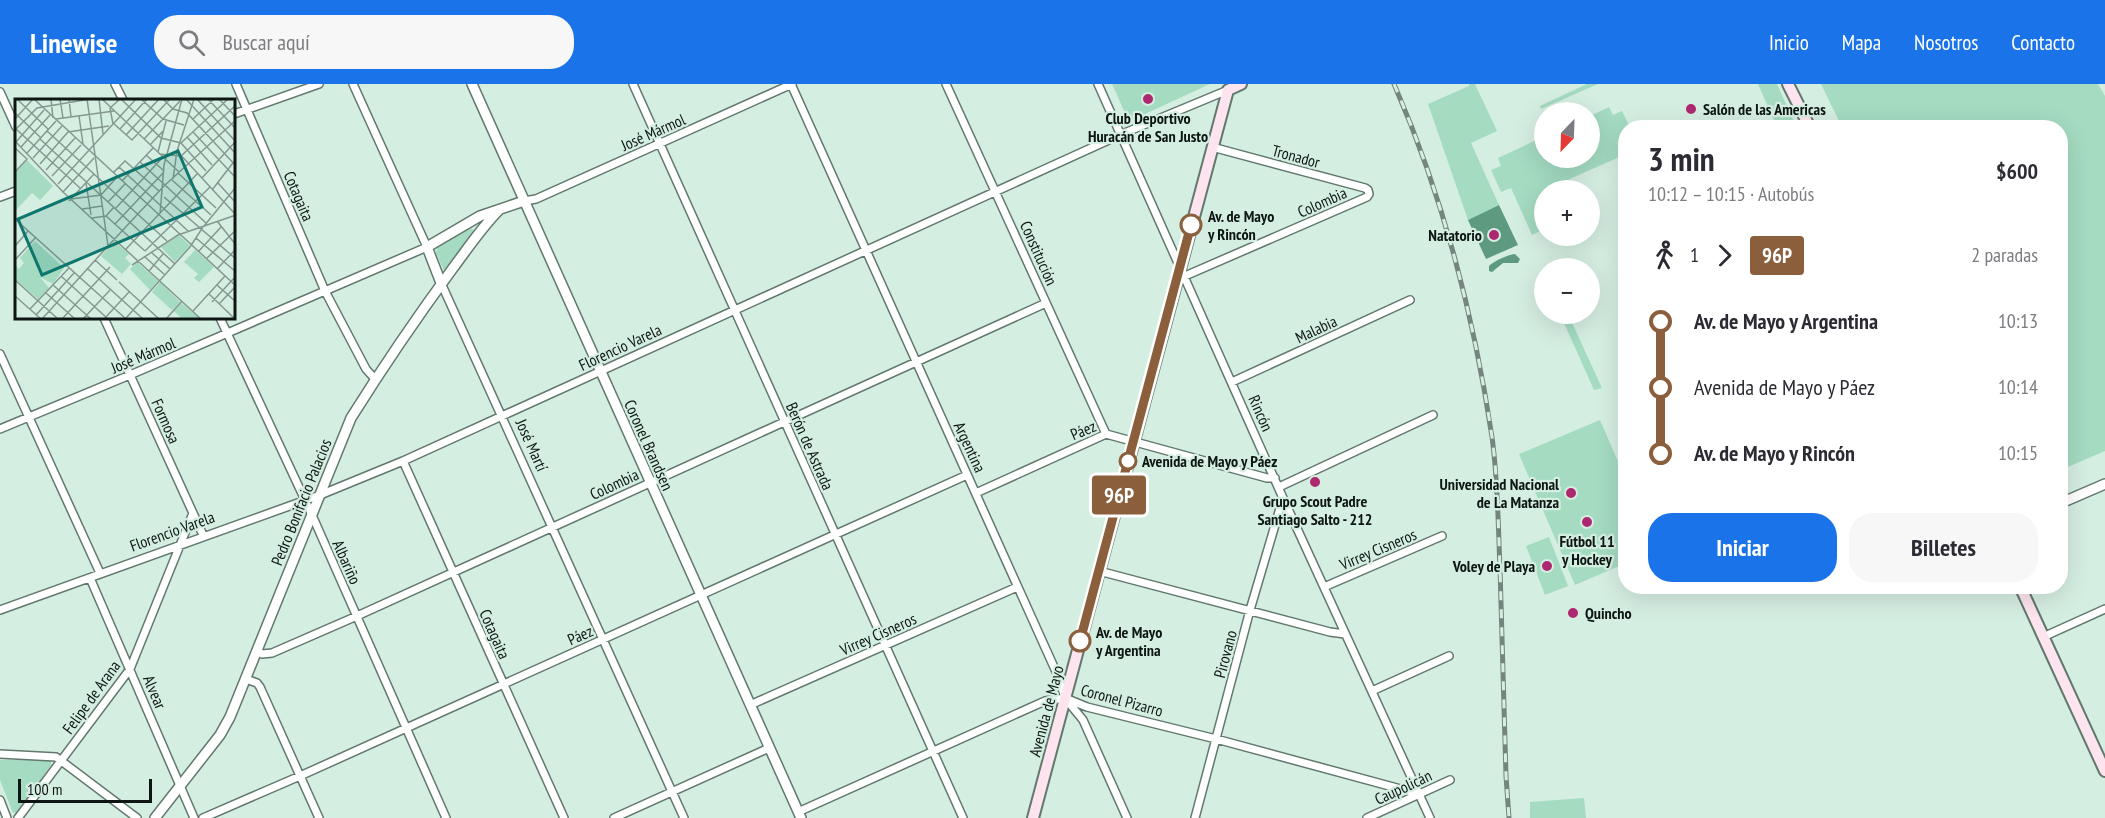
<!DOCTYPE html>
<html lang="es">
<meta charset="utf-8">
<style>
:root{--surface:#fff;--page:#f7f7f7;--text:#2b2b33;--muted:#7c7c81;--accent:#1a73e8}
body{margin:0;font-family:"PT Sans Narrow",sans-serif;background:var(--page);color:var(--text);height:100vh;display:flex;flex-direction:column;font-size:22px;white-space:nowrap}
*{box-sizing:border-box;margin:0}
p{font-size:20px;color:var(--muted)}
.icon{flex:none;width:33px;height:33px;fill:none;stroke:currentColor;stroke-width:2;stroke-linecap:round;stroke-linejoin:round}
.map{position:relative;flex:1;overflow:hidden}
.sheet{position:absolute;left:1618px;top:36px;width:450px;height:474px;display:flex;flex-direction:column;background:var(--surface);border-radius:24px;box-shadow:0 6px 24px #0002}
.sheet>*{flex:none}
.badge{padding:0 12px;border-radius:4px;font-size:21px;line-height:39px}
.needle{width:39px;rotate:203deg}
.controls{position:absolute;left:1534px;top:18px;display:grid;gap:12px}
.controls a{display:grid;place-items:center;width:66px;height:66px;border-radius:50%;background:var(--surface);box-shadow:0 6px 24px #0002;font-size:30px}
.scale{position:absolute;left:18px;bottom:15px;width:134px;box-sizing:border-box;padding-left:6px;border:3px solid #0d1612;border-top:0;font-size:16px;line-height:21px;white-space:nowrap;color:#0d1612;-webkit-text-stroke:4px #d5eee2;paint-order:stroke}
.map>.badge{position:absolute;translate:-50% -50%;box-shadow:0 0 0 3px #fff}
.legs{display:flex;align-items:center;gap:9px;height:66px;padding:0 30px;font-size:20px}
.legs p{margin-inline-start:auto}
.overview{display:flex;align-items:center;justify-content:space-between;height:102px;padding:0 30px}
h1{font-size:33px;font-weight:600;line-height:45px}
.action{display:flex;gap:12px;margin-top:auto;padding:12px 30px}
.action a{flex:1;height:69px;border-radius:24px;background:var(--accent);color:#fff;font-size:24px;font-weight:600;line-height:69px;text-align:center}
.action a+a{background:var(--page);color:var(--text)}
ul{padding:0 30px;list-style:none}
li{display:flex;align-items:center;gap:21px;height:66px;font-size:22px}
li i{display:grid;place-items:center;width:9px;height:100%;margin:0 8px;background:currentColor}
li i::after{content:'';width:15px;height:15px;margin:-8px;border:4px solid;border-radius:50%;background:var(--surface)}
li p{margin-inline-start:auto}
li:first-child i{background:linear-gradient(#0000 50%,currentColor 0)}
li:last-child i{background:linear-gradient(currentColor 50%,#0000 0)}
header{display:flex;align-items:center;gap:36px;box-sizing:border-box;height:84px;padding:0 30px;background:var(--accent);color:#fff}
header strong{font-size:28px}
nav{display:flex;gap:33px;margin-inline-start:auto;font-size:21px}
.search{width:420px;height:54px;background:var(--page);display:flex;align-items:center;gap:15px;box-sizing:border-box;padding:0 21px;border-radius:24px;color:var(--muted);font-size:22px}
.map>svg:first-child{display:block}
</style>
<header>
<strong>Linewise</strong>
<div class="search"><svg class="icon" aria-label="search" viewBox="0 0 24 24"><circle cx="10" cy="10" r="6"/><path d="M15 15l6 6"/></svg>Buscar aquí</div>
<nav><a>Inicio</a><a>Mapa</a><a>Nosotros</a><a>Contacto</a></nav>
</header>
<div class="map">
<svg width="2105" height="734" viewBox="0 0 2105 734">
<rect width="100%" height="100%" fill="#d5eee2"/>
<path fill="#a4dbc1" d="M1112,0h98l-78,36 -6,-5z
M1469,0h6l22,47 -26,12 28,62 -31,15 -40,-116 41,-18z
M1587,0h11l-57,25 -1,-3z
M1758,0h19l19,42 -19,1z
M1821,0h277l7,12v355l-44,19v-342l-219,-1z
M1609,23l4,8 9,-4 8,16 -4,1 -1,16 1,10 -81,36v39l-13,6 -21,-47 -10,4 -10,-22 10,-4 -3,-8 47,-22v22h45v-42z
M468,143l6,3 -26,39 -4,2 -8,-18 1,-8z
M1560,230h8l34,74 -8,2z
M1600,336l26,60v83l-51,22 -56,-131z
M1549,453l19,49 -23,9 -19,-49z
M47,675l4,1v5l-33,47 -5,1 -13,-33v-20z
M1584,714l2,20h-56v-16z"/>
<path fill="#5e9a7f" d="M1499,121l19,40 -32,14 -18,-39z
M1515,170l5,5 -2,4h-15l-11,9 -3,-1v-5c5,-5 18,-11 26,-12z"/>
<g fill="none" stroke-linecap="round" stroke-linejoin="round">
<defs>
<path id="minor" d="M115,0l8,16
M236,0l89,207 41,78 9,10
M633,0l330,734
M791,0l267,592 7,22 18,22 44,98
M946,0l160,350
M1098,0l185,414 147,320
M0,8l16,35
M234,30l85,-30
M0,113l16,-6
M524,117l12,-2 256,-115
M1185,192l182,-79 2,-3 -1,-4 -3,-2 -153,-41
M441,199l243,535
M104,234l99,217
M220,234l92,197 134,303
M0,270l100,219
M1232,298l178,-82
M0,345l130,-54 297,-128 -74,-163
M403,377l161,357
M1279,403l154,-72
M976,409l130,-59 161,44h8
M1099,487l231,61 15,2
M90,494l104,240
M1324,503l118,-51
M0,526l320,-115 83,-34 719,-327 106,-44
M2043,553l62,-28
M257,567l5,3 10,-1 85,-37 689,-313
M246,595l11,4 3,4 59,131
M1372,607l77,-35
M750,621l267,-118
M0,670l56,3 81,61
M0,716l7,18
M798,728l247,-111 20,-3 22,9 129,32 203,55
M18,734l112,-149 63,-156
M203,734l97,-42 667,-301
M614,734l155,-70
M1195,734l55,-208 33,-112
M1367,734l83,-38"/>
<path id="tertiary" d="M472,0l329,734
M441,199l-14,-36 53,-31 44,-15
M2061,419l44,-19
M155,734l65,-83 10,-18 121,-299c32,-51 66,-101 102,-150 15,-20 29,-41 46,-58"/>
<path id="secondary" d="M1788,0l22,44
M2020,502l85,185
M1033,734l195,-728 13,-6"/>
</defs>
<use href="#minor" stroke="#62786d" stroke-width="10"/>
<use href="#tertiary" stroke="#62786d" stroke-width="12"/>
<use href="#secondary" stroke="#62786d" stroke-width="14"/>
<use href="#minor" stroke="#fff" stroke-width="7"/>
<use href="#tertiary" stroke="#fff" stroke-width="9"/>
<use href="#secondary" stroke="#fde4ef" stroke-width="10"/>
<defs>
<path id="rail" d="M1394,0c48,110 80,233 98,353 6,43 6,87 8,131 2,69 4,139 6,208l3,42"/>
</defs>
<use href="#rail" stroke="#74857d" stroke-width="5"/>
<use href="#rail" stroke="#d5eee2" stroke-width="3" stroke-dasharray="9" stroke-linecap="butt"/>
</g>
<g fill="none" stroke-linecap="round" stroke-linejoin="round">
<defs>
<path id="line-1" d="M1080,557l111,-416"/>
</defs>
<use href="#line-1" stroke="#fff" stroke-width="14"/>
<use href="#line-1" stroke="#8b5e3c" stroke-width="9"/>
</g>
<g fill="#ad286f" stroke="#d5eee2" stroke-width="2">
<circle cx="1148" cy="15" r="6"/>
<circle cx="1691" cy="25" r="6"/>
<circle cx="1494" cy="151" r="6"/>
<circle cx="1315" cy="398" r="6"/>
<circle cx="1571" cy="409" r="6"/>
<circle cx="1587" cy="438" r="6"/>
<circle cx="1547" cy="482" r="6"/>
<circle cx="1573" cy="529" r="6"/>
</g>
<g fill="#fff" stroke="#8b5e3c" stroke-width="3">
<circle cx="1191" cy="141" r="10"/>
<circle cx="1128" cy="377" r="8"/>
<circle cx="1080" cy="557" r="10"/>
</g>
<g text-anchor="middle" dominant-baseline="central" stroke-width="4.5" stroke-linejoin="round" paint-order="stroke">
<g font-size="16" font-weight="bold" fill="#0d1612" stroke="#d5eee2">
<text x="1703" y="25" text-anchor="start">Salón de las Americas</text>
<text x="1148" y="34">Club Deportivo<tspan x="1148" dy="18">Huracán de San Justo</tspan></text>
<text x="1482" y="151" text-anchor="end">Natatorio</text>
<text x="1559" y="400" text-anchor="end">Universidad Nacional<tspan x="1559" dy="18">de La Matanza</tspan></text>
<text x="1315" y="417">Grupo Scout Padre<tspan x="1315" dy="18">Santiago Salto - 212</tspan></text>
<text x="1587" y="457">Fútbol 11<tspan x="1587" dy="18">y Hockey</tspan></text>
<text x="1535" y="482" text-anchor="end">Voley de Playa</text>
<text x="1585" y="529" text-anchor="start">Quincho</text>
</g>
<g font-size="16" fill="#0d1612" stroke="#d5eee2">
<text transform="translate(653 48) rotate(-24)">José Mármol</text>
<text transform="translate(1296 72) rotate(15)">Tronador</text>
<text transform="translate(299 112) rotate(67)">Cotagaita</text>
<text transform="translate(1322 118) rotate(-24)">Colombia</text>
<text transform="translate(1039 169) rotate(66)">Constitución</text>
<text transform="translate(1316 245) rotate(-25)">Malabia</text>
<text transform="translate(620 263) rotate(-25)">Florencio Varela</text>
<text transform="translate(143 271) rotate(-23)">José Mármol</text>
<text transform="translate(1261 329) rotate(66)">Rincón</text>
<text transform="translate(166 337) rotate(66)">Formosa</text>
<text transform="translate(1083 346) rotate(-23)">Páez</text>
<text transform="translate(532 361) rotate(66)">José Martí</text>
<text transform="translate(649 361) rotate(66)">Coronel Brandsen</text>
<text transform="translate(810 362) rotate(66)">Berón de Astrada</text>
<text transform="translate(970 363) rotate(65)">Argentina</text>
<text transform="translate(614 400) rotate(-25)">Colombia</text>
<text transform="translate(301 418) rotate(-68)">Pedro Bonifacio Palacios</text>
<text transform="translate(172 447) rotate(-20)">Florencio Varela</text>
<text transform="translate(1378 465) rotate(-23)">Virrey Cisneros</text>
<text transform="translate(347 478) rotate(66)">Albariño</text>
<text transform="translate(495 550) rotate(66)">Cotagaita</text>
<text transform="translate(878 550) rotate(-24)">Virrey Cisneros</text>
<text transform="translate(580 551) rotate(-24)">Páez</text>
<text transform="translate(1225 570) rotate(-75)">Pirovano</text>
<text transform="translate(155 608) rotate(67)">Alvear</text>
<text transform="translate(91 613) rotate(-54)">Felipe de Arana</text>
<text transform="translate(1122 616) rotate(15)">Coronel Pizarro</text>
<text transform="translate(1046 627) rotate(-75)">Avenida de Mayo</text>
<text transform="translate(1403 703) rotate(-25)">Caupolicán</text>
</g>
<g font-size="16" font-weight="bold" fill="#0d1612" stroke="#d5eee2" text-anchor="start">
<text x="1208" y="132">Av. de Mayo<tspan x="1208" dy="18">y Rincón</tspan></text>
<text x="1142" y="377">Avenida de Mayo y Páez</text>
<text x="1096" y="548">Av. de Mayo<tspan x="1096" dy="18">y Argentina</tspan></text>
</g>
</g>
<g transform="translate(15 15)">
<rect width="220" height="220" fill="#d5eee2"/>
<path d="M12,61l26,26 -13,14 -8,-7 -17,18v-38zM164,136l11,11 -15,16 -14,-15zM20,142l29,27 -11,16 -13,-7 9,11 -11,11 -23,-20v-14l4,4 5,-6 -4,-5zM99,142l15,13 -4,4 6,6 -9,10 -21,-18zM180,151l19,17 -15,15 -5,-4 4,-4 -14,-12zM122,163l21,19 -8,9 -20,-21zM145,183l20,20 -8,8 -20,-18zM166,204l20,16h-19l-8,-8z" fill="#a4dbc1"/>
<path fill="none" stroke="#85988f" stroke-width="1.5" d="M2,0l31,30M19,0l202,187M36,0l2,19M45,0l3,19M54,0l2,18M84,0l4,35M87,0l77,73M106,0l40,39 20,5 25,28M126,0l22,20 21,6M148,0l10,10 14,4 49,53M171,0l50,55M182,0l39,43M193,0l28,30M204,0l17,18M0,14l26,25M64,17l4,28M0,20l18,-20M41,20l58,-8M178,20l21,-20M98,24l19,17 38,-41M98,25l-3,-16 10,-9M0,29l65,60M1,30l21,-21 53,-9M105,30l27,-30M32,32l120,110M178,33l43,46M111,36l33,-36M172,38l25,28M25,40l135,125M129,40l36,-38M0,42l48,51 138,127M1,43l28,-32M166,44l47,-44M135,46l13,-14M6,48l29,-32M0,49l12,11 -12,13M162,52l59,64M143,53l8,-31M12,54l29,-32M144,55l22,2 55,-51M131,56l17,15M18,59l29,-32M125,63l66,61M25,65l28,-32 41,-6M104,68l69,64M31,71l29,-32M98,74l12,-12 34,30M163,74l38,35M37,77l29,-31M187,79l34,-37M158,80l4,-28 17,-52M157,81l39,35M107,82l31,-33M71,84l5,32M203,84l18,20M43,85l78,-85M197,91l24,-31M48,93l31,-34M149,98l72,62M56,100l30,-4 16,-18M54,102l25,-27M93,103l17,-18M67,110l20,-3M100,110l48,-52M145,115l4,-49 18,-66M91,117l39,35M77,119l14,-2 8,-9M0,120l111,100M202,122l19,24M100,125l49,-52M189,127l32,-39M181,139l40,34M0,147l13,-15M93,147l56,-60 72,-66M111,150l71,-75M130,152l65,-64M183,153l23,-25M137,154l18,16M130,158l20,18M191,160l30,-29M0,161l21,-23M80,161l22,20M117,166l46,-30 58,-20M72,169l56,51M202,170l19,-20M134,172l14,-17M46,177l47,43M65,178l28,-31 -21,-147M0,181l43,39M104,183l40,37M38,186l38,34M202,186l19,17M31,194l29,26M194,195l26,25M0,197l26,23M197,203l24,-26M204,205l17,-18M15,210l39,-41M178,212l32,-35M21,216l38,-42M111,219l64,-71 13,-20M27,220l38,-42M47,220l48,-52M68,220l27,-29M89,220l25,-27M151,220l16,-18"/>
<path fill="#0f766e" fill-opacity="0.15" stroke="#0f766e" stroke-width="3" d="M163,52l24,56 -160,68 -24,-56z"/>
<rect width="220" height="220" fill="none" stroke="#0d1612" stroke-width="3"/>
</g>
</svg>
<div class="controls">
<a><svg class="needle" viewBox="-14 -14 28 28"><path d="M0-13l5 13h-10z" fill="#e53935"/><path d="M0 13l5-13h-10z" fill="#7c7c81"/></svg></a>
<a>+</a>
<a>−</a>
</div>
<div class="scale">100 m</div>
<b class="badge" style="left:1119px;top:411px;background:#8b5e3c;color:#fff">96P</b>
<section class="sheet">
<div class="overview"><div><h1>3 min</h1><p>10:12 – 10:15 · Autobús</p></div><b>$600</b></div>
<div class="legs"><svg class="icon" aria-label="walk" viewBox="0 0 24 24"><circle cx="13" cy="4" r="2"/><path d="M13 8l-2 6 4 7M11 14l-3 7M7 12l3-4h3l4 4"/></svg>1<svg class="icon" aria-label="forward" viewBox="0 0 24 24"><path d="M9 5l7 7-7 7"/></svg><b class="badge" style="background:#8b5e3c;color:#fff">96P</b><p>2 paradas</p></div>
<ul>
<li><i style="color:#8b5e3c"></i><b>Av. de Mayo y Argentina</b><p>10:13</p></li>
<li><i style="color:#8b5e3c"></i><span>Avenida de Mayo y Páez</span><p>10:14</p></li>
<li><i style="color:#8b5e3c"></i><b>Av. de Mayo y Rincón</b><p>10:15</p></li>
</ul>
<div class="action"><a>Iniciar</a><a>Billetes</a></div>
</section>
</div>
